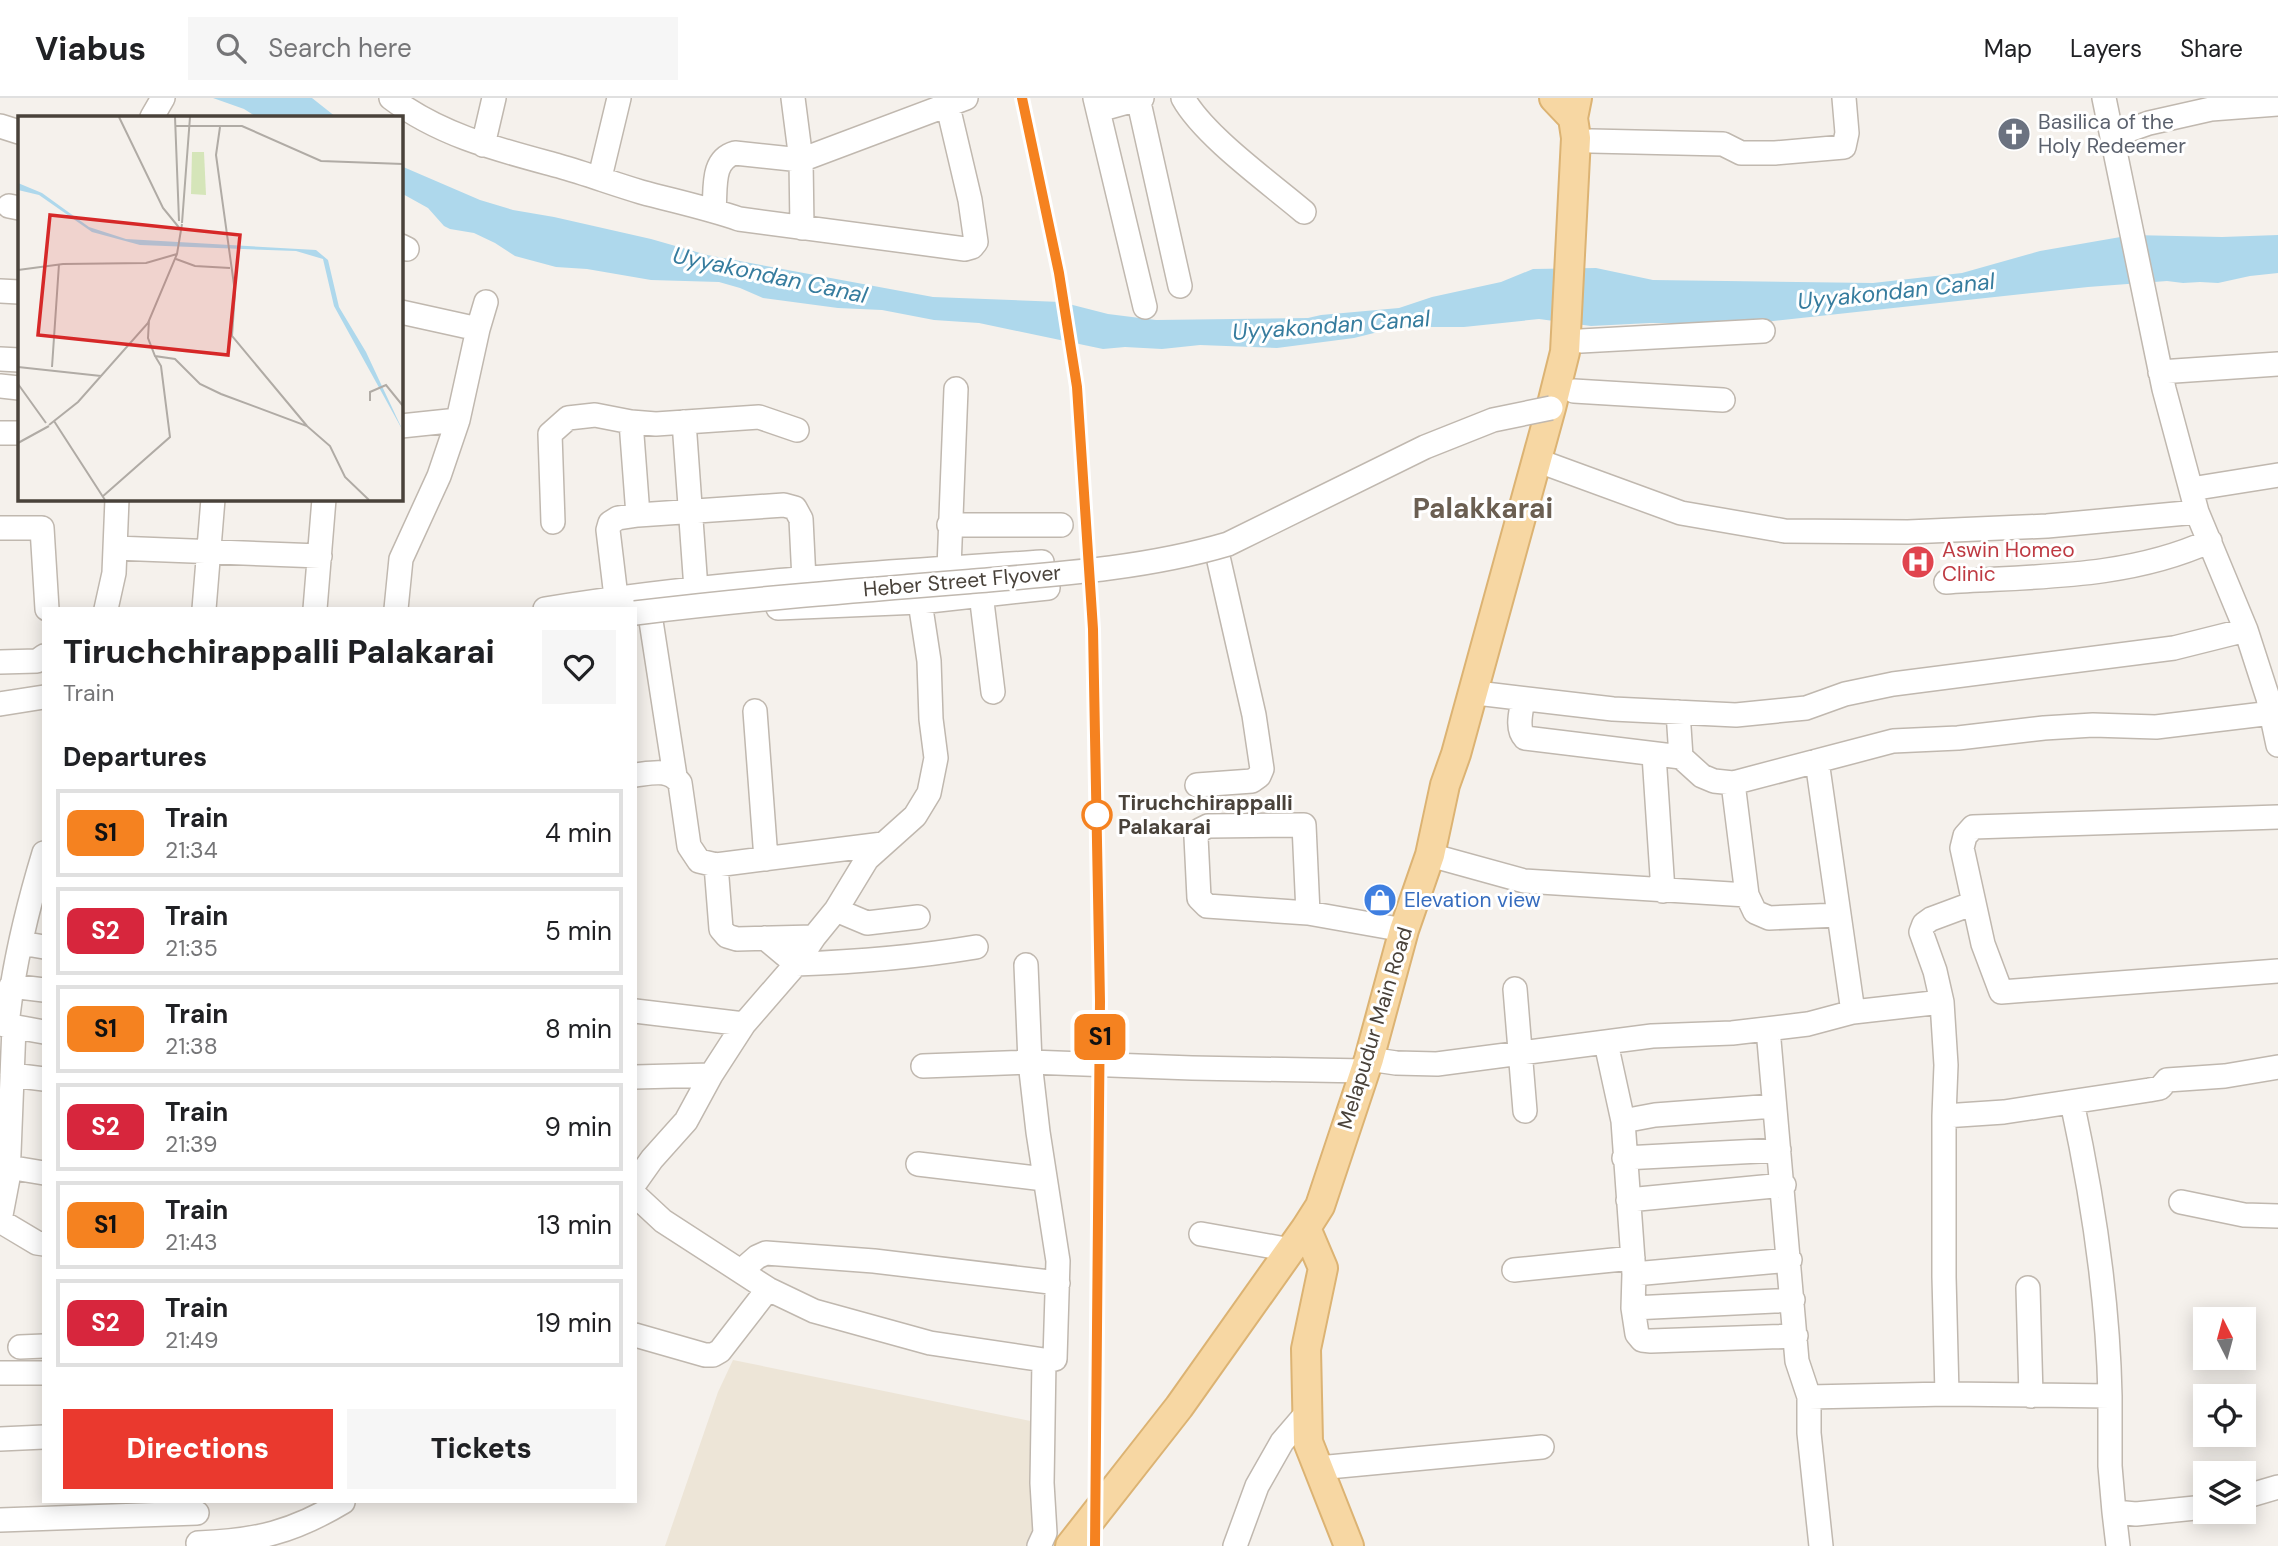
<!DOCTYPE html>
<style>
:root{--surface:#fff;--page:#f6f6f6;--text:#202124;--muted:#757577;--line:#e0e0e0;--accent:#ea392e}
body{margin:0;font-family:"DM Sans",sans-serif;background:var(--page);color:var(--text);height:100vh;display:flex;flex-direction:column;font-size:26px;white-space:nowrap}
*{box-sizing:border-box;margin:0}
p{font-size:23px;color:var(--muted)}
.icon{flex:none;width:38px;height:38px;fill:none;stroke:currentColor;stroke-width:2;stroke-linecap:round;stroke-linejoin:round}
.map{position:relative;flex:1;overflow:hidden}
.details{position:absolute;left:42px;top:509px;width:595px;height:896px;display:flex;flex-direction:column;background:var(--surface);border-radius:0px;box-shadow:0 4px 18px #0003}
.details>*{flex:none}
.badge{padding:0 14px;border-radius:10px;font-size:24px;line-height:46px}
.needle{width:46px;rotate:354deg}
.controls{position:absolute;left:2193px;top:1209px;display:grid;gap:14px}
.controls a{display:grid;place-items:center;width:63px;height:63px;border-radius:0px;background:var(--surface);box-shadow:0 4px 18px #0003;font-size:35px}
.map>.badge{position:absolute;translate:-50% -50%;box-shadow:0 0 0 4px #fff}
h2{padding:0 21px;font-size:26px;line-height:63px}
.round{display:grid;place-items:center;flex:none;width:74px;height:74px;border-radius:0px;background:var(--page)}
.summary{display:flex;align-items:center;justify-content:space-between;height:119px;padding:0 21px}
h1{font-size:33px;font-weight:800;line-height:52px}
.cta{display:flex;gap:14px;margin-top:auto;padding:14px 21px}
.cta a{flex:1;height:80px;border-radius:0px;background:var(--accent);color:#fff;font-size:28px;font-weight:800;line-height:80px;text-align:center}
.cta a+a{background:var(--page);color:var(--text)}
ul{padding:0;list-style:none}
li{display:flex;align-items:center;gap:21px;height:88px;margin:0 14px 10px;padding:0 7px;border:4px solid var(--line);border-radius:0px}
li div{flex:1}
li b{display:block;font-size:26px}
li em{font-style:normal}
li .badge{min-width:77px;font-weight:700;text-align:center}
header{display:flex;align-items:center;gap:42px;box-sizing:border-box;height:98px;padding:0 35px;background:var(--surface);border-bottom:2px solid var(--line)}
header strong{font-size:33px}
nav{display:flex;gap:38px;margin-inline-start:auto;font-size:24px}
.search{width:490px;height:63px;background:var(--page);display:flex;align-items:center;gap:18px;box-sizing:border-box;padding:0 24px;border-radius:0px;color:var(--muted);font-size:26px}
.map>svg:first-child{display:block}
</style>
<header>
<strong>Viabus</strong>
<div class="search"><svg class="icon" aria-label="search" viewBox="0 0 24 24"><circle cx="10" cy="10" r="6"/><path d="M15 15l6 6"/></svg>Search here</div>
<nav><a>Map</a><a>Layers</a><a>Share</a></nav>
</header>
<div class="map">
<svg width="2278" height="1448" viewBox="0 0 2278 1448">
<rect width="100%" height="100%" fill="#f5f1ec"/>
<path fill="#ede5d7" d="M733,1262l307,63 -9,66 5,49 -3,8h-368l53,-154z"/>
<path fill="#aed8ec" d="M213,0h99l24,19h-79l-13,-8z
M401,68l79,34 33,10 41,7 97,22 56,16 226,42 128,5 47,12 48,6 152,-2 13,-3 78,-7 33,-11 69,-15 32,-13 63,-1 57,12 220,3 89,-10 78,-22 92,-16 90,2 56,-2v38l-28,3 -32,7 -18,-1 -17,1 -16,-2 -79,6 -333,36h-105l-59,3 -52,-7 -75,8h-66l-44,11 -77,10 -77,-3 -38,4 -37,-2 -22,2 -124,-26 -45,-3 -52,-10 -44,-2 -75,-10 -23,-10 -21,-6 -68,-2 -64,-11 -31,-2 -41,-11 -20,-13 -21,-10 -24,-4 -6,-3 -16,-18 -27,-15z"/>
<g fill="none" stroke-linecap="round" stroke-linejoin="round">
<defs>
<path id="minor" d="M391,0c50,38 109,52 168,68 28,8 55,18 82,26 33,9 66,16 98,27l226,30 7,-2 4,-5 -6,-42 -24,-102
M793,0l8,62 165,-62
M1095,0l50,209
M1138,0l42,188
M1183,0c21,38 87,85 121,114
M2104,0l60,291 33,123 49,118 22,68 10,47
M1099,12l43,-12
M152,19l11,-19
M0,28l19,6
M2112,38l37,-13 62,-14 67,-5
M1591,43l132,3 18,9h34l69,-6 3,-14 -3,-35
M483,47l11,-47
M600,79l19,-79
M9,108l10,2
M714,112c2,-22 -3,-50 21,-57l66,7 1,68
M401,148l6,3
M0,193l19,1
M401,214l77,17
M1581,243l182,-10
M0,261l19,1
M2160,274l118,-8
M0,288l19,2
M1574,293l149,9
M684,324l12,167
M401,328l57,-6
M0,335h19
M1547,366l134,49 104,18 123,1 139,-6 150,-14
M2191,391l87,-14
M638,417l-7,-93 25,2 103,-7 38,13
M553,424l-3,-88 18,-16 27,-3 36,7
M949,427h112
M0,430h42l5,81
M115,450l205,8
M949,470l7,-179
M1946,484c89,-6 181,-3 264,-41
M981,496l12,98
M616,499l-8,-67 2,-7 8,-5 20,-3 146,-10 11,3 6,11 3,61
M778,510l142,-6 128,-14
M106,511l8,-36 3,-74
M204,511l9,-110
M315,511l9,-110
M396,511l5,-50 38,-83 19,-56 20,-91 8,-27
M545,511c164,-27 331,-36 497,-47
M651,523l24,155
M0,564l37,-1 7,-5
M1485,596l128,15 123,6 70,-7 39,-14 48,-10 281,-36 72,-18
M1523,602c-2,12 -7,29 2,38l156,19 21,19 12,5 19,2
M0,606l44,-7
M755,613l11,148
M1678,614l3,45
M1654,657l9,136
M1817,663l36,251
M635,677c17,-2 34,-7 45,8l9,63 10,15 17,4 167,-21
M1197,687l55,-4 7,-5 3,-7 -8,-54 -35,-154
M2278,719l-305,10 -8,9 -3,12 21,96 18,48 277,-21
M1430,757l94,26 223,14 8,17 14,6 70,-3
M716,767l5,64 6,7 10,3 77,-2
M1747,797l-14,-112 160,-42 65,-3 86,-10 49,-3 63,2 116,-14
M836,812l31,13 51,-6
M1308,815l-4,-88 -96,1 -8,4 -4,7 3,61 8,8 101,7 96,17
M765,840l31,26c61,-2 120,-7 180,-17
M21,845l23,4
M1026,867l4,97 8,70 20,129 -3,98 -11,1
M11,888l33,4
M1515,891l10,122
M1942,904l-7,-31 -14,-39 3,-8 7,-5 43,-16
M635,913l109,13
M0,926l44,8
M7,927c6,-58 20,-116 37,-172
M1768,931l29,332 12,36v36l12,113
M1606,945l17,78 11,153 -1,34 4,26 5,6 9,1 145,-5
M1369,961l27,4 41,1 215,-28 80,-3 76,-9 45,-12 89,-10 4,63 -2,51 60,-4 145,-22 11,-2 7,-8 58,-4 53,-9
M923,968l107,-4 162,6 174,3
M12,977l32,4
M635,979l76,-2
M1944,1018v161l3,117
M1623,1023l32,-6 119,-9
M1624,1060l155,-8
M918,1066l126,15
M8,1069l36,6
M635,1085l17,-24 34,-38 25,-46 33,-51 52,-60 18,-27 22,-27 31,-51 48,-43 14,-23 7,-35 -5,-39 -2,-58 -9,-59 -9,-31
M635,1097l28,26 105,68 46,22 116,32 114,17 -2,123 3,50 -6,13
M1628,1102l156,-15
M2181,1104l63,13 34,1
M0,1122l8,-42 6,-151
M0,1123l37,22 7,1
M1201,1136l90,16
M1514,1172l119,-12
M741,1173l16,-14 9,-4 108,8 184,22
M1634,1176l156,-14
M2028,1190l3,108
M1633,1210l160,-8
M635,1237l70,20h8l7,-4 48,-62
M20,1249l24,-1
M0,1275h44
M2110,1298v70l4,46 22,2 69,-7
M1809,1299l138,-3 163,2c-2,-99 -17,-197 -38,-294
M0,1341l44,-2
M1318,1370l224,-21
M2244,1399l34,-10
M2114,1414l4,34
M0,1422l197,-7
M198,1445c58,-2 95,-11 145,-41
M1235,1448l22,-60 25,-44 24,-28"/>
<path id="major" d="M1554,0l19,20
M1306,1130l17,40 -17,81 2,93 41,104
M1070,1448l109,-139 127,-179 14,-22 49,-147 35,-129 26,-75 15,-70 11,-31 95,-346 14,-56 11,-214 -3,-20 4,-20"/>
</defs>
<use href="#minor" stroke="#c0b8af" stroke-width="26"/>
<use href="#major" stroke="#dcb373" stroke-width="32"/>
<use href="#minor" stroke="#fff" stroke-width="23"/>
<use href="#major" stroke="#f7d7a3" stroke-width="28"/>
<defs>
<path id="rail" d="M1022,0l37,175 18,114 16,242 7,372 -5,545"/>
</defs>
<use href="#rail" stroke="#999" stroke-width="7"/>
<use href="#rail" stroke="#fff" stroke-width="4.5" stroke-dasharray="13" stroke-linecap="butt"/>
<defs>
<path id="minor-bridge" d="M635,515c113,-14 227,-23 340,-32 85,-7 172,-13 253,-37l197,-97 68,-27 58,-12"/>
</defs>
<use href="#minor-bridge" stroke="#c0b8af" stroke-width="26" stroke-linecap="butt"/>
<use href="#minor-bridge" stroke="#fff" stroke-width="23"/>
</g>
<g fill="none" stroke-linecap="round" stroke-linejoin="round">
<defs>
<path id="line" d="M1022,0l37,175 18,114 16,242 7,372 -5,545"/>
</defs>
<use href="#line" stroke="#fff" stroke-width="16"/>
<use href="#line" stroke="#f58220" stroke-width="10"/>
</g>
<defs>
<symbol id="church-disc" viewBox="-11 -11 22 22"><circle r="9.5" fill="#6b7280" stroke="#fff"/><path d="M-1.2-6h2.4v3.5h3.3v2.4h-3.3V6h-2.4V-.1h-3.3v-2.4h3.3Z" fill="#fff"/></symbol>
<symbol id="hospital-disc" viewBox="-11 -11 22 22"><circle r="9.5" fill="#e0444e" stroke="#fff"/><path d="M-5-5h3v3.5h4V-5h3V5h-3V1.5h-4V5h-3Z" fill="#fff"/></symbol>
<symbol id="shop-disc" viewBox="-11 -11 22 22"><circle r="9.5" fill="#3f7fe0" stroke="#fff"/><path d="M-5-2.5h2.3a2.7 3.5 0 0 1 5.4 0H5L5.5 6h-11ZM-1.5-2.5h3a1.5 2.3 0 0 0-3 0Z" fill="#fff"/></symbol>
</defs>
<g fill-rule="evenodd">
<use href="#church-disc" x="1995" y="17" width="38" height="38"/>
<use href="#hospital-disc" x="1899" y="445" width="38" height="38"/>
<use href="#shop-disc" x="1361" y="783" width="38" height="38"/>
</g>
<circle fill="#fff" stroke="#f58220" stroke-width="3.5" cx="1097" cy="717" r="14"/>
<g text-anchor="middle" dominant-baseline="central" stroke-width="6" stroke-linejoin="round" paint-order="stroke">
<g font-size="21" fill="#5b616d" stroke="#fff" text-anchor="start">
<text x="2038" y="24">Basilica of the<tspan x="2038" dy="24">Holy Redeemer</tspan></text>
</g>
<g font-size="21" fill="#be3a42" stroke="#fff" text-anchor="start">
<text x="1942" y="452">Aswin Homeo<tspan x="1942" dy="24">Clinic</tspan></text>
</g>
<g font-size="21" fill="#49423a" stroke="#fff">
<text transform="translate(962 483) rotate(-5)">Heber Street Flyover</text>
<text transform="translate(1375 930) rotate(-73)">Melapudur Main Road</text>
</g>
<g font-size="21" font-weight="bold" fill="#49423a" stroke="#fff" text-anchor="start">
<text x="1118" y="705">Tiruchchirappalli<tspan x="1118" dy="24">Palakarai</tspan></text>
</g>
<g font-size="21" fill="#366cbe" stroke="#fff" text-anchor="start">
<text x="1404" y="802">Elevation view</text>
</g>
<g font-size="23" font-style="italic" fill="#367c9e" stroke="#fff">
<text transform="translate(770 177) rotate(12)">Uyyakondan Canal</text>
<text transform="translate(1896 193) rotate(-6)">Uyyakondan Canal</text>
<text transform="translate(1331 227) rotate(-4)">Uyyakondan Canal</text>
</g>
<g font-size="28" font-weight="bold" fill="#6b5f52" stroke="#fff">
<text x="1483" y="410">Palakkarai</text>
</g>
</g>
<g transform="translate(18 18)">
<rect width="385" height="385" fill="#f5f1ec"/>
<path d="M174,36h12l2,43 -15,-1z" fill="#d5e5b9"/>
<path d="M0,67l24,10 47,34 37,12 190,11 12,10 11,47 27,45 37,79 -69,-125 -11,-47 -27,-8 -156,-6 -48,-13 -53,-37 -21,-5z" fill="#aed8ec"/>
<path fill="none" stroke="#b0aba5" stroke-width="2" d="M101,1l44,91 18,22M157,1l4,104M157,10h67l79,35 82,3M202,11l-4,28 19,137 -3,44 75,90M164,107l8,-106M158,143l19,7 35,2M0,154l45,-6 83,-1 31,-9M131,204l-1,18 7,18 20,3 25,25 21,10 86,32 23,20 15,31 24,23M0,251l83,9M34,251l7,-103M0,268l28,39M352,285v-9l16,-7 17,21M36,305l51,79M31,309l29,-23 70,-79 29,-69 5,-30M0,327l31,-17M84,381l68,-60 -9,-71 -6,-10"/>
<path fill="#d62828" fill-opacity="0.15" stroke="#d62828" stroke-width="3.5" d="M32,99l190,20 -12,120 -190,-20z"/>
<rect width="385" height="385" fill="none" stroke="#49423a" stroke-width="3.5"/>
</g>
</svg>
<div class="controls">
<a><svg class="needle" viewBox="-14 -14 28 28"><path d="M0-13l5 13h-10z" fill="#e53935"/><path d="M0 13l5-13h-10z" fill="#757577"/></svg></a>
<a><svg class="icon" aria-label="locate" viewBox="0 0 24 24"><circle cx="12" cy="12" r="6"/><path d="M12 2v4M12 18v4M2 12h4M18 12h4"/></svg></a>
<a><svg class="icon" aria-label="layers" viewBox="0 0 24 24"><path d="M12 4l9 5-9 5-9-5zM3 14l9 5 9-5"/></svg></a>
</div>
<b class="badge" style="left:1100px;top:939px;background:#f58220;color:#111">S1</b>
<section class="details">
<div class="summary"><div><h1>Tiruchchirappalli Palakarai</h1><p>Train</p></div><a class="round"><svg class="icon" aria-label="heart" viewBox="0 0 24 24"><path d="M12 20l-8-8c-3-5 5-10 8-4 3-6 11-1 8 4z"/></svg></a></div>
<h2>Departures</h2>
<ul>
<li><span class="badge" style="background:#f58220;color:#111">S1</span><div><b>Train</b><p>21:34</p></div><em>4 min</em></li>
<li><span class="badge" style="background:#d7263d;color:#fff">S2</span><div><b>Train</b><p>21:35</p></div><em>5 min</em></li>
<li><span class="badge" style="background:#f58220;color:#111">S1</span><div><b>Train</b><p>21:38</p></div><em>8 min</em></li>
<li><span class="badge" style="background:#d7263d;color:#fff">S2</span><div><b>Train</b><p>21:39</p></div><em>9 min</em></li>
<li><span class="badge" style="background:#f58220;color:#111">S1</span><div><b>Train</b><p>21:43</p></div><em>13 min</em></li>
<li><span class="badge" style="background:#d7263d;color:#fff">S2</span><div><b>Train</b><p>21:49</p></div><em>19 min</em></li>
</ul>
<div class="cta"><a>Directions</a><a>Tickets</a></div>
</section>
</div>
